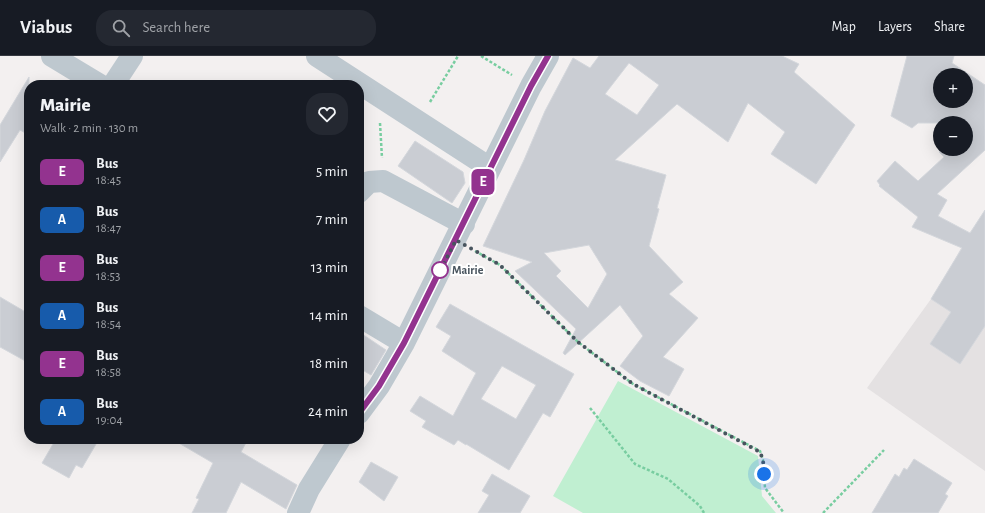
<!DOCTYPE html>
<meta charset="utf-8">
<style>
:root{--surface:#171b24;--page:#242831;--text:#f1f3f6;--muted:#9ea1a6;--line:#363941}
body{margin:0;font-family:"Alegreya Sans",sans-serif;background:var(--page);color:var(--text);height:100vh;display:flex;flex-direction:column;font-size:15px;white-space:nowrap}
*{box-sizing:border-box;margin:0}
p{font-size:13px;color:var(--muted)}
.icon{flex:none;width:22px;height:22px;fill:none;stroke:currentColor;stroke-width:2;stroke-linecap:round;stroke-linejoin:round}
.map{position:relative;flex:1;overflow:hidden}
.drawer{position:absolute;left:24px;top:24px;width:340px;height:364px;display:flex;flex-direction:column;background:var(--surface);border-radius:16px;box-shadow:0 4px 16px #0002}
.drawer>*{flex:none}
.badge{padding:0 8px;border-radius:6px;font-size:14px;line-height:26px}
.buttons{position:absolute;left:933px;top:12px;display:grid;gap:8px}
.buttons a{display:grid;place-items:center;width:40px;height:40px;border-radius:50%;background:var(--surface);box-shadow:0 4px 16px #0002;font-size:20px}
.you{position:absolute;width:20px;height:20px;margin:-10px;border:3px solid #fff;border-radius:50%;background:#1a73e8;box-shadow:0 0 0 6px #1a73e833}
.map>.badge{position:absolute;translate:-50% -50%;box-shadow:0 0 0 2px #fff}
.round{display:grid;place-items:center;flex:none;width:42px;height:42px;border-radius:16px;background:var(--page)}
.headline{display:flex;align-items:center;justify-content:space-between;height:68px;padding:0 16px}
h1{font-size:19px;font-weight:800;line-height:30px}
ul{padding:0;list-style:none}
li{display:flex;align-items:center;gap:12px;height:48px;padding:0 16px}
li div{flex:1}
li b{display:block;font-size:15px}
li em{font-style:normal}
li .badge{min-width:44px;font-weight:700;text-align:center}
header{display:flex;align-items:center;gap:24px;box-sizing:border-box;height:56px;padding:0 20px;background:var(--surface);border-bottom:1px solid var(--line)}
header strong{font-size:19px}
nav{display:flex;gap:22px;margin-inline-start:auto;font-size:14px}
.search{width:280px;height:36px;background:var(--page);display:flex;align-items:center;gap:10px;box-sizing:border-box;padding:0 14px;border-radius:16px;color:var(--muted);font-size:15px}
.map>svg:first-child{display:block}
</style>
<header>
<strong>Viabus</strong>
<div class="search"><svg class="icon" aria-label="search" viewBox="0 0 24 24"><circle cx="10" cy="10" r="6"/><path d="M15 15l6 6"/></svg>Search here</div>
<nav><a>Map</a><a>Layers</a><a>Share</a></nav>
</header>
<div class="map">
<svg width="985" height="457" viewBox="0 0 985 457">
<rect width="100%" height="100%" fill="#f3f0f0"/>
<path fill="#e4e1e2" d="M961,192l24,9v214l-118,-83 64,-89 17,-27z"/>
<path fill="#c0efd1" d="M618,325l140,75 4,40 14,17h-193l-30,-17z"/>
<path fill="#cacdd3" stroke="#d4d7dc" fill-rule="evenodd" d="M599,0h183l17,8 -5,8 61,53 -39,59 -45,-30 14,-22 -37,-29 -20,39 -51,-38 -62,56 51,15 -9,33 2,1 -10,37 34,36 -14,12 29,24 -35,39 21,12 -15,27 -29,-15 -20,-15 23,-30 -23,-31 -55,50 -2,-2 13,-24 -61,-58 17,-9 -49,-16 41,-86 21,-49 28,-53 17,10zM629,7l30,22 -22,30 -32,-21zM589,189l18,29 -19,34 -32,-32 5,-5 -17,-18z
M907,0h47l-2,7 33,22v65l-48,44 10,6 -9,16 32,17 15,-23v116l-25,38 -30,-20 21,-32 -20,-13 31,-51 -50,-21 6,-10 -39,-31 1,-1 -3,-4 18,-20 23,20 26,-24 -5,-5 3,-3h24l1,-26h-49l-6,5 -21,-12zM940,19h26v26h-26z
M29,21v58l-9,-5 -20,32v-37z
M415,85l48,31 2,11 -13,20 -54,-37z
M0,241l29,17v49l-29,-16z
M450,248l124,70 -24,43 -7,-4 -34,57 -43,-26v1l-8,-5 -4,5 -32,-18 4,-6 -16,-10 10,-15 33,20 23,-43 -34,-22 9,-15 -15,-9zM502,310l34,19 -20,34 -35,-20z
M359,276l27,18 -15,25 -12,-7z
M56,383h43l-17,29 -6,-3 -7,13 -27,-15z
M172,383h76l-7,13 56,33 -11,24 -45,-27 -15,31h-34l7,-14 -3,-1 17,-35z
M914,403l38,24 -7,11 3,2 -10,17h-66l23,-39 4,3 5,-9 3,2z
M371,406l27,15 -14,24 -25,-19z
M492,418l38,22 -10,17h-42l11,-18 -7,-4z"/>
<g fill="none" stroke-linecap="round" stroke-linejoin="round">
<path stroke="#78cda0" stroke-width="2.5" stroke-dasharray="3 2" stroke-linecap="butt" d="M481,0l31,19
M430,46l28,-46
M380,67l2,35
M475,195l25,14 78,77 55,42 127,67 3,9 2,28 19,25
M590,352l45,56 33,15 32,27 4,7
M823,457l61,-63"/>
<path stroke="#bec8cf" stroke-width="22" d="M52,0l48,29
M317,0l173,112
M113,29l19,-29
M359,136l10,-10 14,-1 81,43
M359,260l45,27
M359,357l20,-27 25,-43 127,-257 17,-30
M298,457l11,-24 31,-50"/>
</g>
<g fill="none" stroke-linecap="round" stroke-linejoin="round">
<defs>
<path id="line" d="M359,357l20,-27 25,-43 127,-257 17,-30"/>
</defs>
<use href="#line" stroke="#fff" stroke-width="9"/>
<use href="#line" stroke="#93338f" stroke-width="6"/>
<path stroke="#48545e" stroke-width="4" stroke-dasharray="0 7.2" d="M440,214l-1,3 17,-33 44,25 78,77 55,42 127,68 3,8 1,14"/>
</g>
<circle fill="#fff" stroke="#93338f" stroke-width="2" cx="440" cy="214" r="8"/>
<g text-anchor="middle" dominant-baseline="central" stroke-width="4" stroke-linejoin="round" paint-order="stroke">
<g font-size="12" font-weight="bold" fill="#48545e" stroke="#fff" text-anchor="start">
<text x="452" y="214">Mairie</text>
</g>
</g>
</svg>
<div class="buttons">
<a>+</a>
<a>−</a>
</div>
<div class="you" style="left:764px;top:418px"></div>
<b class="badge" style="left:483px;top:126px;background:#93338f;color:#fff">E</b>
<section class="drawer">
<div class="headline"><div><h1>Mairie</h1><p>Walk · 2 min · 130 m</p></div><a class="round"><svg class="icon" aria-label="heart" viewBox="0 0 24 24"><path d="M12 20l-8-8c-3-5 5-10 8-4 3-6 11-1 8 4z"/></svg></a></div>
<ul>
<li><span class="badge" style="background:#93338f;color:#fff">E</span><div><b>Bus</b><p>18:45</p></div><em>5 min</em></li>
<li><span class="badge" style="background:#175bab;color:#fff">A</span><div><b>Bus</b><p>18:47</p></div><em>7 min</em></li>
<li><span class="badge" style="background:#93338f;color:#fff">E</span><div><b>Bus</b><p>18:53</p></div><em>13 min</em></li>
<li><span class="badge" style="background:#175bab;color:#fff">A</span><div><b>Bus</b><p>18:54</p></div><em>14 min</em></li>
<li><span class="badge" style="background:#93338f;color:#fff">E</span><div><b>Bus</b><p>18:58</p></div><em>18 min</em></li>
<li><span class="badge" style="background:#175bab;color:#fff">A</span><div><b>Bus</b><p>19:04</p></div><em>24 min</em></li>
</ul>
</section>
</div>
